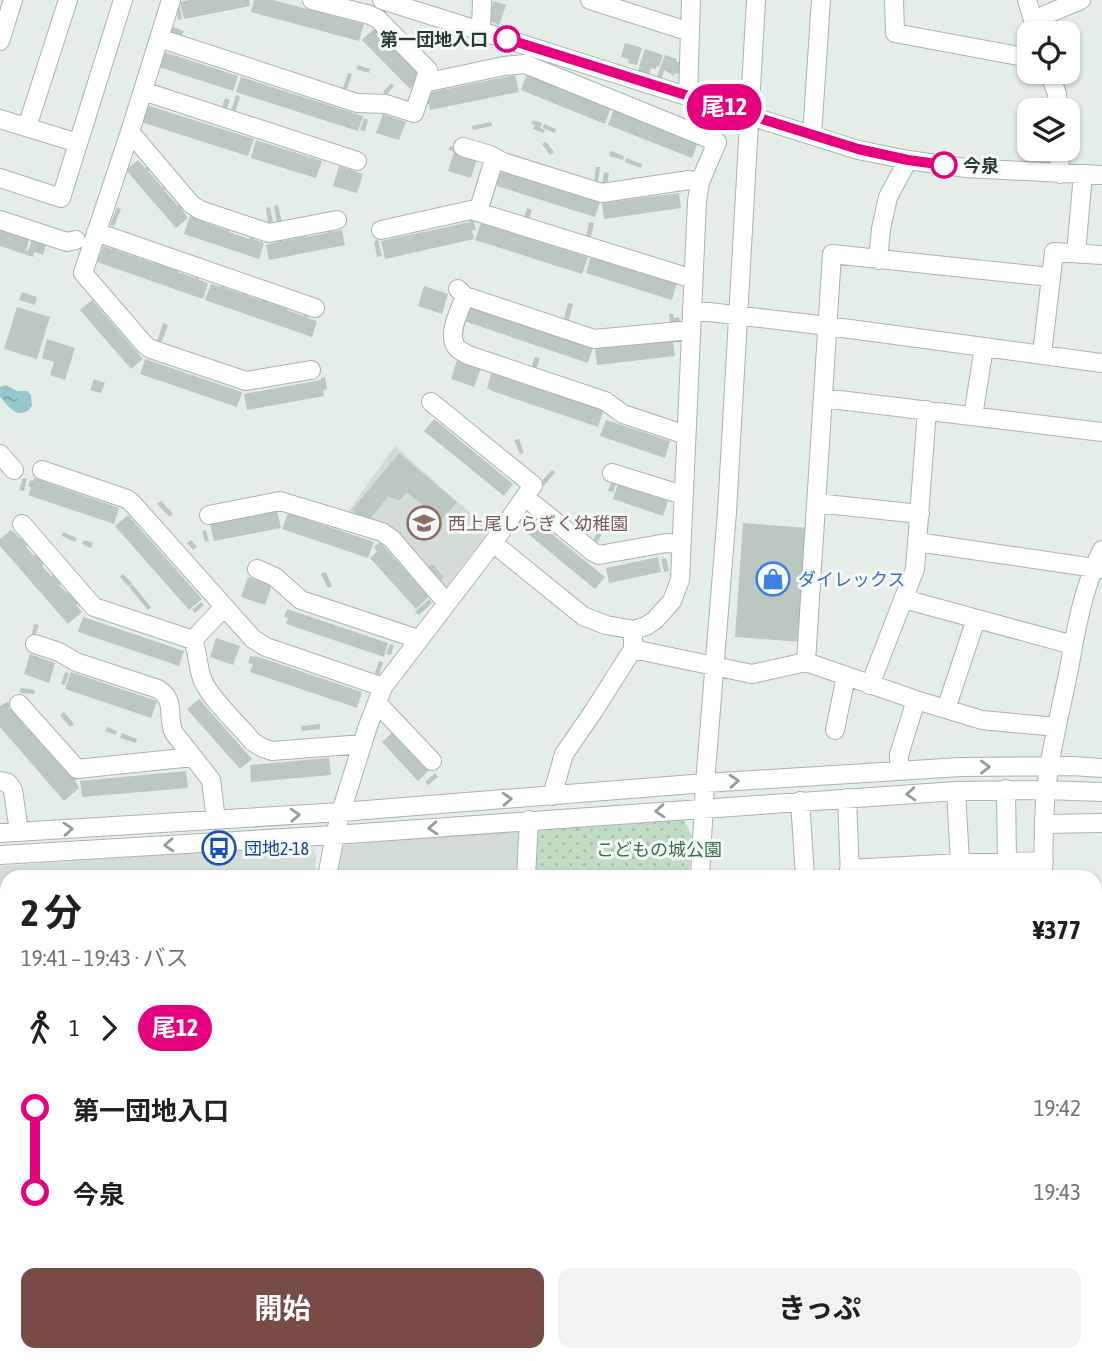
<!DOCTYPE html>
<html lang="ja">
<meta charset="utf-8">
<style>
:root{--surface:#fff;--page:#f2f2f2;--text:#202124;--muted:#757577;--accent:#784b45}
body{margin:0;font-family:"Asap Condensed","Noto Sans JP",sans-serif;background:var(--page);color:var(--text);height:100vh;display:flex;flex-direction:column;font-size:26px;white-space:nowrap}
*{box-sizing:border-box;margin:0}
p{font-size:23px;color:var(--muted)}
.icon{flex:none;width:38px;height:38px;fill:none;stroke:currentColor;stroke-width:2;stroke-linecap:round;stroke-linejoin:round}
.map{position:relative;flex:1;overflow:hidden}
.sheet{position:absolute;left:0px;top:870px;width:1102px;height:492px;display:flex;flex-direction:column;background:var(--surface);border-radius:21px 21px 0 0;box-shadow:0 2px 5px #0004}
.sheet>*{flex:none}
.badge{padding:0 14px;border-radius:23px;font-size:24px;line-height:46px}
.tools{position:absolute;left:1017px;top:21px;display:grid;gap:14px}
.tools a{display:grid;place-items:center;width:63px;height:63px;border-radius:14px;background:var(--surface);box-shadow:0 2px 5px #0004;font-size:35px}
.map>.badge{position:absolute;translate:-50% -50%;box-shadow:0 0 0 4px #fff}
.legs{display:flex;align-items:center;gap:10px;height:77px;padding:0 21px;font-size:23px}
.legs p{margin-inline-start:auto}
.head{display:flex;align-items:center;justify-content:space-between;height:119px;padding:0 21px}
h1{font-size:38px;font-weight:700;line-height:52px}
.primary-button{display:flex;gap:14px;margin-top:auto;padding:14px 21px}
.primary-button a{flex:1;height:80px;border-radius:14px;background:var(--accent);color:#fff;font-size:28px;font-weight:700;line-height:80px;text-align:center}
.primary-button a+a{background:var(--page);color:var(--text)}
ul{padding:0 21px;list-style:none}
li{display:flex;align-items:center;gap:24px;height:84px;font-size:26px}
li i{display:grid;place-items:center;width:10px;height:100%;margin:0 9px;background:currentColor}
li i::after{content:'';width:18px;height:18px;margin:-9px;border:5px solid;border-radius:50%;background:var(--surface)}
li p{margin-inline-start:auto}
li:first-child i{background:linear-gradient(#0000 50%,currentColor 0)}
li:last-child i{background:linear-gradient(currentColor 50%,#0000 0)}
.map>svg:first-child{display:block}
</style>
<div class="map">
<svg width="1102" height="1361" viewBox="0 0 1102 1361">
<defs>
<pattern id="grass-dots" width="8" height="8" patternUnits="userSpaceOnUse" patternTransform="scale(1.75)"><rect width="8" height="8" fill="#c1dbc5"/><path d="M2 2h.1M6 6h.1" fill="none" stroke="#a6bdaa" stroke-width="1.8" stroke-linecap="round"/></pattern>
<pattern id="water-ripples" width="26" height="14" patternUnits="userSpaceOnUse" patternTransform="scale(1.75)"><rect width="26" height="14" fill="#94c8cb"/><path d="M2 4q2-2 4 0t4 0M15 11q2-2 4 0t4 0" fill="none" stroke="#79a4a6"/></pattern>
</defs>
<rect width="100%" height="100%" fill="#e5ede8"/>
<path fill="#d3dcd7" d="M395,446l95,85 -5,5 -41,54 -98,-76z
M518,831l3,1 -2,45h-183l3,-18 5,-14z
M304,845l9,5 3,6 -1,21h-308v477h142v7h-149v-495z
M177,1355v-1l111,1 -25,4 -59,2h-26z"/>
<path fill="url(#grass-dots)" d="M683,818l9,19 -3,40h-155l2,-49z"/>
<path fill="url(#water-ripples)" d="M6,385l11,6h10l4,4 1,11c-13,16 -22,2 -32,-9v-10z"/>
<path fill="#bbc7c1" d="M189,0h60l1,6 -66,13 -4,-17z
M254,0h19l91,24 -5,17 -108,-29z
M494,1l12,4 -7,20 -9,-4 -2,-3z
M180,7l2,12 -4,1 -2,-12z
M173,27l11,4 -2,4 -11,-3z
M375,28l47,48 -12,13 -48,-49z
M625,43l17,5 -5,17 -9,-2 1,-4 -8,-2z
M645,49l18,6 -4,12 -3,-1v3l-5,-1 -2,7 -11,-4 1,-4 4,1 -4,-2z
M164,52l74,24 -5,15 -74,-24z
M665,55l12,4 -1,2 6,2 -4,11 -3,-1 -1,3 -10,-6 -2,8 -5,-1z
M358,65l12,4 -1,4 -13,-4z
M348,73l4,1 -6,18 -4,-1z
M527,74l84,33 -6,17 -84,-34z
M515,75l4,17 -89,18 -1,-6h-4l2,-11z
M241,77l122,39 -5,15 -122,-39z
M391,83l3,3 -8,9 -3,-3z
M236,95l4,2 -6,18 -4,-1z
M225,98l5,2 -5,12 -4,-2z
M146,105l108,34 -6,17 -107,-34z
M614,109l84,33 -6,16 -84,-33z
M383,114l23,8 -7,18 -23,-7z
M364,118l4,2 -3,11 -5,-1z
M533,120l9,3 -2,5 5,2 -1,3 -11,-4 2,-4 -4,-1z
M491,122l1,4 -19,4 -1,-4z
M544,124l12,5 -1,4 -12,-5z
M256,140l66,21 -6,17 -65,-20z
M546,142l8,10 -4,3 -8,-11z
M450,146l8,2 -1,5 20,6 -6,19 -23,-7 6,-19 -5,-2z
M611,151l13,5 -1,4 -14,-4z
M626,158l16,6 -1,4 -16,-6z
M138,160l7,8 5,-4 3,3 -5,4 14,16 4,-4 3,3 -5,4 14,16 4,-4 3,3 -4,4 7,9 -12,10 -50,-58z
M339,166l24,8 -6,19 -24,-7z
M596,167h4l-2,15h-4z
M496,172l5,2 1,-2 98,30 -5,15 -98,-31 1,-1 -5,-2z
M604,172l5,1 -2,13 -5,-1z
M679,193l2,15 -77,11 -2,-16z
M278,205l4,17 -5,1 -3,-17z
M117,207l4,2 -7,17 -4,-1z
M270,207l3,15 -5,1 -2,-15z
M527,208l5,2 -4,12 -5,-1z
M190,216l12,4 1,-4 5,2 -2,5 20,7 2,-5 3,1 -2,6 20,7 2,-5 3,1 -1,4 11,4 -5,16 -75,-25z
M473,219l3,11h-4l2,9 -89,20 -4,-18 89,-19v-2z
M589,222l5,1 -4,18 -14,-3 1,-4 9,2z
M481,223l107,34 -6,17 -107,-34z
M0,227l30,9 -4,14 2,1 5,-14 14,5 -4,13 -9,-3 -1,5 -33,-11z
M330,227l1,5 11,-2 3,15 -76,15 -3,-15 11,-3 -1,-5 5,-1 1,5 20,-4 -1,-5 4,-1 1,6 21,-4 -1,-5z
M378,240l4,16 -5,1 -3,-16z
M114,244l4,1 -2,5 17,6 2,-5 3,1 -1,5 16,6 2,-5 4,1 -1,5 17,6 1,-5 4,2 -2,5 17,6 2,-5 4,1 -2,6 9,3 -5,16 -106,-37 6,-16 9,3z
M591,256l86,27 -5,17 -86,-27z
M223,281l3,2 -1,5 17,6 2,-5 4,1 -2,5 16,6 2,-5 4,1 -1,5 16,6 2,-5 4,1 -2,6 17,6 2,-5 4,1 -2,6 9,3 -5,16 -107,-37 6,-16 10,3z
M424,286l24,8 -6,20 -24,-8z
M22,292l15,5 -2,8 -16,-5z
M92,300l51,59 -12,10 -51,-59z
M568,303l5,1 -5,19 -5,-1z
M17,307l33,10 -13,42 -33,-10z
M471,307l122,41 -5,15 -127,-43 4,-12 5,2z
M669,314h4l1,4 5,-1 1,5 -10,3z
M163,323l5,2 -8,21 -4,-2z
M47,339l28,9 -10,32 -15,-5 4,-13 -12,-4z
M673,340l2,16 -78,9 -2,-16z
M535,357l5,1 -4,12 -5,-2z
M145,359l97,33 -5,15 -97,-33z
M457,360l24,8 -7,19 -23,-8z
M492,371l5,1v2l107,36 -6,17 -106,-36 -5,-3z
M325,377l2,12 -4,1 1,6 -77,14 -3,-16 77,-14v-2z
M94,379l11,4 -4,10 -11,-3z
M434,419l79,65 -9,12 -80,-65z
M606,420l64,21 -5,17 -65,-22z
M519,439l5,14 -4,1 -6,-14z
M399,453l58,49 -16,18 -34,-28 -7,8h-3l-9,-4 -17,22 4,3 -15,-4 -8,-7z
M552,470l3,2 -12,15 -3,-4z
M23,478l4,1 -3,12 -5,-1z
M34,478l85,30 -5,16 -86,-29 3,-8 -3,-1 2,-6 3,1z
M611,483l5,1 -3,8 -5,-1z
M618,484l50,17 -5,15 -50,-17z
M161,501l12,13 -3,3 -13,-13z
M277,511l4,17 -67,13 -4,-17z
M525,512l80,65 -10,12 -79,-65z
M288,513l86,29 -6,16 -86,-29z
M128,515l74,84 -13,11 -74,-84z
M743,523l66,5 -8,114 -66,-5z
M11,530l10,9 2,-2 5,6 -2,4 8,9 2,-4 10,10 -4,4 10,11 2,-5 9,12 -4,1 4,4 5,4 3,-2 11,13 -2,3 -2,-3 -2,1 6,7 -14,12 -68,-78v-7z
M206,530l3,11 -4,1 -3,-11z
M598,530l5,2 -6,11 -4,-2z
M63,532l14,6 -2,4 -13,-6z
M84,540l9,3 -2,5 -9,-4z
M191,540l6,7 -4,3 -6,-7z
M380,542l49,55 -13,12 -46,-51 7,-6 -3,-5z
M658,557l3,15 -52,11 -3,-15z
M666,558l3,13 -5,1 -3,-13z
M432,564l12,13 -7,5 -11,-12z
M326,572l6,14 -4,2 -7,-14z
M123,574l9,9 -4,3 -8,-9z
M248,577l24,8 -7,20 -24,-8z
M132,584l19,23 -3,3 -19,-23z
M429,599l3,4 -13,12 -4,-3z
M201,602l3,3 -9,8 -3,-3z
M287,609l101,34 -4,14 -98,-33 2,-6 -4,-1z
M83,617l101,34 -5,15 -101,-34z
M34,624l5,1 -5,14 -3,-1z
M216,638l24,8 -7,19 -23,-8z
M390,644l4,1 -3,10 -5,-1z
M30,654l25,9 -6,20 -25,-9z
M250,656l5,1 1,-1 106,36 -5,16 -107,-36 3,-8 -5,-1z
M379,661l4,1 -4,13 -4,-2z
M65,672l4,1 -4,12 -4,-1z
M71,672l86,29 -6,17 -86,-29z
M21,688l14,2 -1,4 -14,-1z
M199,699l53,60 -12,10 -53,-60z
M7,702l4,4 -3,2 2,2 4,-3 12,14 -3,3 4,5 4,-3 12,13 -4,3 7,7 3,-3 12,13 -3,3 6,6 2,-2 11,13 -2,2 4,7 -15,13 -64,-74v-21z
M64,712l10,12 -4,3 -10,-12z
M320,724v5l-18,2 -1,-5z
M107,727l10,4 -1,4 -11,-4z
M393,732l36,38 -11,11 -36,-39z
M122,733l15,6 -1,4 -16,-5z
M329,758l2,17 -80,7 -1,-17z
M186,771l2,17 -106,9 -2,-16z
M435,773l3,4 -10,8 -3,-3z
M0,905h7v166l-7,1z
M319,1354h19l1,7h-19z
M342,1354h11v7h-10z
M370,1354h14l1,6 -15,1z"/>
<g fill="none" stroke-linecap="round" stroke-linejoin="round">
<defs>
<path id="minor" d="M171,0l-41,132 -47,141 62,72 6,4 95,32 65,-11
M312,0l58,15 8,4 50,51 -4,13
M382,0l476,150 50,10 58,8 136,7
M590,0l100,32
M894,0l1,33 134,25
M1027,0l10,33
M1033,20l48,-20
M481,31l1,-31
M159,38l198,65 29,1 28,9 10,-30 80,-17 21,-2 192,78 -17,40 -3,19 -17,379 -8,21 -17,19 -9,6 -12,4 -28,-5 -23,-9 -90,-73 -110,144 -15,39 -27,86 -6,23 -8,42
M0,41l13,-41
M1049,72l8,22 1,16
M143,91l214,70
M688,96l3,-96
M0,119l78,24
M27,127l41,-127
M130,132l61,72 9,6 69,23 68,-13
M812,135l9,-135
M463,147l27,8 13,7 99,31 87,-13 11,2
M1059,149l1,25
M0,178l61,20 62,-198
M478,212l14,-46 5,-7
M0,220l67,22 9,-2
M381,230l90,-20 222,69
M96,232l219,76
M1076,253l7,-79
M878,260l3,-31 7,-32 20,-37
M458,289l7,7c-5,14 -20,41 -7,53 3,2 6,4 10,6l137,46 18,13 63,21
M465,296l129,43 97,-9
M692,310l136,16 274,37
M1042,354l12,-102 48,3
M823,398l279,34
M431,402l102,83 -40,58
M973,416l11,-69
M0,454l14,16
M42,470l85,29 6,5 120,135 13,8 117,40
M612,473l71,22
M525,497l68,55 6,3 67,-12 15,1
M816,503l104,11
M209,515l71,-14 102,31 10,7 54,63
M22,524l72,83 99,33
M917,542l185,27
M257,569l18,8 26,23 117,39
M904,599l169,46
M224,607l-31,33c6,14 4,30 11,43 8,17 36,43 49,59l10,6 9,3 91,-7
M35,644l24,8 17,10 82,27c19,12 8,27 16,44l37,47 5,40
M633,649l119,25 54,-12 110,38 66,20 75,7
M806,662l26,-408 218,23
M870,685l45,-116 12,-159
M377,703l55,58
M19,704l58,65 116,-12
M946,709l30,-90
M835,730l11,-54
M899,771v-16l17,-55
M0,781l8,2 5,7 6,42
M1006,789l1,74
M956,791l4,72
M552,796l12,-42 29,-42 40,-63v-12
M847,798l3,79
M800,801l5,76
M1044,824l58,-1
M0,833l341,-21 364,-29 256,-16 112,-1 29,2
M0,855l335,-20 621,-44 90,-1 56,2
M849,869l111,-6 84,-2
M526,877l3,-57
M700,877l5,-94 22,-271 29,-512
M1043,877c1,-29 0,-58 3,-86 4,-41 15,-82 23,-122 7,-40 14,-82 33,-119
M1096,914h6
M1096,1023l6,1
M1096,1125l6,20
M1096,1212l6,-1
M1096,1310h6
M307,1354v7
M1016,1354l1,7
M564,1361l62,-7
M668,1361l1,-7"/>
</defs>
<use href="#minor" stroke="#a8b4ae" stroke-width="20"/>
<use href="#minor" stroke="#fff" stroke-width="18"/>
</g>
<defs><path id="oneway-chevron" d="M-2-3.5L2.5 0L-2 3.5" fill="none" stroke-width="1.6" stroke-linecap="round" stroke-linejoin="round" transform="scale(1.75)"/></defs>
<g stroke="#929e9a">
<use href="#oneway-chevron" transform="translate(985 767) rotate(-1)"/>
<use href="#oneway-chevron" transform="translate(734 781) rotate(-4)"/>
<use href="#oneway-chevron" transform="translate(911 794) rotate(176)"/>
<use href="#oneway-chevron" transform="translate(507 799) rotate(-4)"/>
<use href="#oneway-chevron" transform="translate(660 811) rotate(176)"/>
<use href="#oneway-chevron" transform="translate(295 815) rotate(-3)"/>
<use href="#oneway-chevron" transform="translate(433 828) rotate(176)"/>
<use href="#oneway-chevron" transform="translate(68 829) rotate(-4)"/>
<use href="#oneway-chevron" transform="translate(169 845) rotate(176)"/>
</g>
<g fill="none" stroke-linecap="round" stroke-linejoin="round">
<defs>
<path id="line-1" d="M507,39l351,110 50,11 36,5"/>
</defs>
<use href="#line-1" stroke="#fff" stroke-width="16"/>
<use href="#line-1" stroke="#e6007e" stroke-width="10"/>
</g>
<defs>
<symbol id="school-ring" viewBox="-11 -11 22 22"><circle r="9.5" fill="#f5f9f7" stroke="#8d6e63" stroke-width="1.5"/><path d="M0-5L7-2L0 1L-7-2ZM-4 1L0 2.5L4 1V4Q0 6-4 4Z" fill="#8d6e63"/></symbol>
<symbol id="shop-ring" viewBox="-11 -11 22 22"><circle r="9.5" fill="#f5f9f7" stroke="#3f7fe0" stroke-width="1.5"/><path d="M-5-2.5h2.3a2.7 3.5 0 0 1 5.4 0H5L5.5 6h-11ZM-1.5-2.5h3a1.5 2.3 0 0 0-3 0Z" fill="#3f7fe0"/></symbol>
<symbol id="bus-ring" viewBox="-11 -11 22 22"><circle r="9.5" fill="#f5f9f7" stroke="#1a4fb4" stroke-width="1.5"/><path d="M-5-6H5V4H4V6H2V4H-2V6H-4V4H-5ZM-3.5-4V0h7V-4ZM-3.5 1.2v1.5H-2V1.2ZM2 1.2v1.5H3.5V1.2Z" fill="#1a4fb4"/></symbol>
</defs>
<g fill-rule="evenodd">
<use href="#school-ring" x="405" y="504" width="38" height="38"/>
<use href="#shop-ring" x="754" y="560" width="38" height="38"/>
<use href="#bus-ring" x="200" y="829" width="38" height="38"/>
</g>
<g fill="#fff" stroke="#e6007e" stroke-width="3.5">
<circle cx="507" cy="39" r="12"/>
<circle cx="944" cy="165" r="12"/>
</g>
<g text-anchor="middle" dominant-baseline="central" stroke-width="6" stroke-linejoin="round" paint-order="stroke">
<g font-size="18" font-weight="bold" fill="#263c34" stroke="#f5f9f7" text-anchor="end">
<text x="488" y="39">第一団地入口</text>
<text x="963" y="165" text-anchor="start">今泉</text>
</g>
<g font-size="18" fill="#785e54" stroke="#f5f9f7" text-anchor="start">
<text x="448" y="523">西上尾しらぎく幼稚園</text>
</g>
<g font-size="18" fill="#366cbe" stroke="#f5f9f7" text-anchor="start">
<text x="798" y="579">ダイレックス</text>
</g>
<g font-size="18" fill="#164399" stroke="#f5f9f7" text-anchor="start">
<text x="244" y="848">団地2-18</text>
</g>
<g font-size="18" fill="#356f45" stroke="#f5f9f7">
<text x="659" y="849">こどもの城公園</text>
</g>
</g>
</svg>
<div class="tools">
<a><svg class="icon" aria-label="locate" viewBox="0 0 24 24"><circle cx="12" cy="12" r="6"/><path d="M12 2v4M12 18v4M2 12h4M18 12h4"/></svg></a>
<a><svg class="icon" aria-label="layers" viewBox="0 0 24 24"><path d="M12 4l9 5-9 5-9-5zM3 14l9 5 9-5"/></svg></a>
</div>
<b class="badge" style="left:724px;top:107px;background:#e6007e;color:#fff">尾12</b>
<section class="sheet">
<div class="head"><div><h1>2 分</h1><p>19:41 – 19:43 · バス</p></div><b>¥377</b></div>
<div class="legs"><svg class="icon" aria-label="walk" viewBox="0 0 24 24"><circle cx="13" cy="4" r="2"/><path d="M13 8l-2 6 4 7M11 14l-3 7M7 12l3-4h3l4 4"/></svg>1<svg class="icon" aria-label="forward" viewBox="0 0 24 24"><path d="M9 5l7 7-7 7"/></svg><b class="badge" style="background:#e6007e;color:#fff">尾12</b></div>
<ul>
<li><i style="color:#e6007e"></i><b>第一団地入口</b><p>19:42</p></li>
<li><i style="color:#e6007e"></i><b>今泉</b><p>19:43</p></li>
</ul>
<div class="primary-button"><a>開始</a><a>きっぷ</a></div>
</section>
</div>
